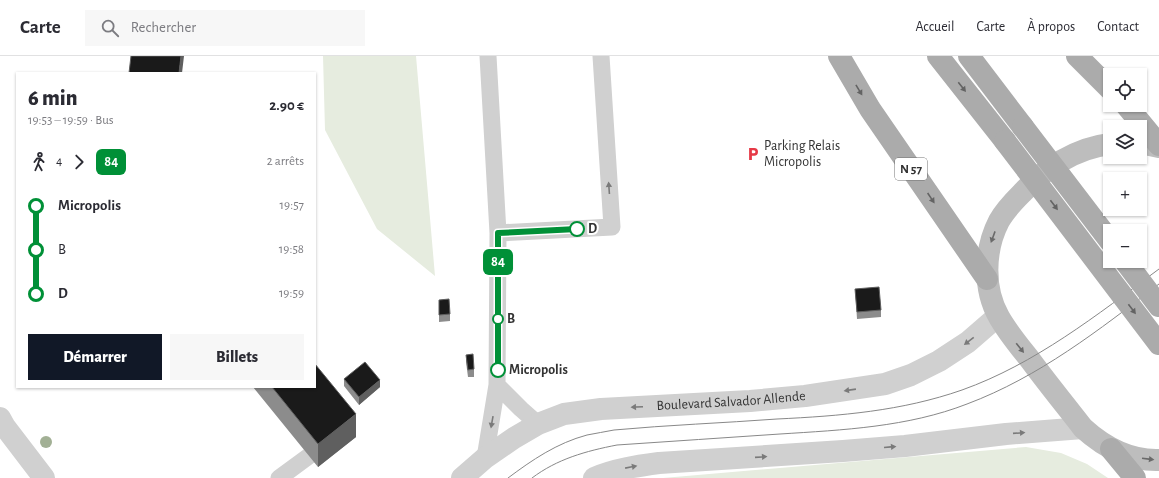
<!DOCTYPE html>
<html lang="fr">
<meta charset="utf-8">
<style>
:root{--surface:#fff;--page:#f7f7f7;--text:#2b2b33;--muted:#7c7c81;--line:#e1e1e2;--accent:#111827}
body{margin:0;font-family:"Alegreya Sans",sans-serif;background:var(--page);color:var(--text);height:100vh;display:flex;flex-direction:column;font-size:15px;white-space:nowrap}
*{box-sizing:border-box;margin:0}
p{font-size:13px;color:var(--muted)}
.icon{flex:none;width:22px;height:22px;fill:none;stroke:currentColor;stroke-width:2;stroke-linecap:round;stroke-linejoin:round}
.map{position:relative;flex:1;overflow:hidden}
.panel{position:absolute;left:16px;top:16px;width:300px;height:316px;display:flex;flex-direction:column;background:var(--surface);border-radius:0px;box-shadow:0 1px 3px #0004}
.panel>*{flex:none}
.badge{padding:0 8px;border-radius:6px;font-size:14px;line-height:26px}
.fabs{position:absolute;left:1103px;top:12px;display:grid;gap:8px}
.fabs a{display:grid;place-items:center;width:44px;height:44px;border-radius:0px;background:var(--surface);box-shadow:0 1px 3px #0004;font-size:20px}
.map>.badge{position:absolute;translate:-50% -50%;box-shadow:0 0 0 2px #fff}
.legs{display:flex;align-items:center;gap:6px;height:44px;padding:0 12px;font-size:13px}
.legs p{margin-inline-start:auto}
.head{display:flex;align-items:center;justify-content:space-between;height:68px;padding:0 12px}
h1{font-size:22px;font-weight:800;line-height:30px}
.cta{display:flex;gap:8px;margin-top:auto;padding:8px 12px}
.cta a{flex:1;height:46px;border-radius:0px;background:var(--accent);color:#fff;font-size:16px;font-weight:800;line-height:46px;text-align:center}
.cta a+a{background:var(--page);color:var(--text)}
ul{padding:0 12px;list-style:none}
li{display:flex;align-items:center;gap:14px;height:44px;font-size:15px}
li i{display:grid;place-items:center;width:6px;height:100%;margin:0 5px;background:currentColor}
li i::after{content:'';width:10px;height:10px;margin:-5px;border:3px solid;border-radius:50%;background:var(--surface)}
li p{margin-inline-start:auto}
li:first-child i{background:linear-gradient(#0000 50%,currentColor 0)}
li:last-child i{background:linear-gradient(currentColor 50%,#0000 0)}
header{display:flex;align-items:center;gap:24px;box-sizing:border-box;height:56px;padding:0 20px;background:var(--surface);border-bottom:1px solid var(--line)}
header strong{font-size:19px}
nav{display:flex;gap:22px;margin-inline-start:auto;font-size:14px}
.search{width:280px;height:36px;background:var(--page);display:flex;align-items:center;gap:10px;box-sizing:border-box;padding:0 14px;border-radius:0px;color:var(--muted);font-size:15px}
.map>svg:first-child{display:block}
</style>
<header>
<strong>Carte</strong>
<div class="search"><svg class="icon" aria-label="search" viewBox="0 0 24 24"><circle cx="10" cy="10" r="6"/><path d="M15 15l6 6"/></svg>Rechercher</div>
<nav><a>Accueil</a><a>Carte</a><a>À propos</a><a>Contact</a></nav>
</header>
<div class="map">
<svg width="1159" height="422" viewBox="0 0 1159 422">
<rect width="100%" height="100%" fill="#fff"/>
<path fill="#e6ecdf" d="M323,0h93l19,220 -58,-47 -52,-99z
M1026,391l35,6 26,11 21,14h-445z"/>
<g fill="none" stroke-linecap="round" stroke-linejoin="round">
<path stroke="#d0d0d0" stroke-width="17" d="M498,177l114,-6 -11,-171
M497,329l24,24 17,15
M485,402l12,-73 1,-152 -10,-177
M279,422l30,-22"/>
<path stroke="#d0d0d0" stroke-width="22" d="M0,362l5,9 39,51"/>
<g stroke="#d0d0d0" stroke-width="22">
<path id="s1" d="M462,422l23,-20 29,-20 24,-14 26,-10 37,-5 149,-8 55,-5 80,-12 26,-9 28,-14 29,-19 30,-26"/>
<path d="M594,422c21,-9 43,-12 65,-15l184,-12 62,-5 101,-12 77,-6"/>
</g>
<path stroke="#bdbdbd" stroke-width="22" d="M1140,87l19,4
M1110,88c-34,4 -65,24 -88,49 -8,8 -17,17 -23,28 -15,29 -16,68 0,96 9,16 21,30 32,44 17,23 35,45 52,67 21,19 47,33 76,32"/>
<path stroke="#ababab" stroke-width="22" d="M839,0l31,53 117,170
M938,0l67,85
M969,0l54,71
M1077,0l33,33
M1126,49l33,40
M1111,393l24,29"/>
<path stroke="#888" stroke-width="1" d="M508,422c24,-18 49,-35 79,-43 9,-2 18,-3 27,-5 54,-5 109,-7 163,-11 63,-3 125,-8 185,-29 73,-26 135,-75 197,-121
M532,422c25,-19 54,-27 85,-33 54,-4 109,-7 163,-11 63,-4 128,-7 187,-30 72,-27 132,-74 192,-120"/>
<path stroke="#ababab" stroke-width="22" d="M1023,71l87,114
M1005,85l154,203
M1125,205l34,45"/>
</g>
<circle fill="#a2b095" cx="46" cy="386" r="6"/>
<path fill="#8c8c8c" d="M855,233l26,21v7l-24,2z
M439,244l11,14v7l-11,1z
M466,299l8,14v8h-6l-2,-15z
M344,323l36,8 -21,18 -15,-19z
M253,331h62l41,50 -38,30z"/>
<path fill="#5f5f5f" d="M181,0h3l-2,17h-3z
M380,324v7l-21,18v-8z
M356,358v23l-38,30v-23z"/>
<path fill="#1a1a1a" stroke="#5f5f5f" d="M131,0h50l-2,17h-50z
M879,231l2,23 -24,2 -2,-23z
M449,243l1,15 -11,1v-15z
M473,298l1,15 -6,1 -2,-15z
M365,306l15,18 -21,17 -15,-18z
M315,308l41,50 -38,30 -46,-57h43z"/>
<defs><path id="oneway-solid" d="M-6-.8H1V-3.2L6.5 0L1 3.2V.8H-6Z"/></defs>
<g fill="#636363">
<use href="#oneway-solid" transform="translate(962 31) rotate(52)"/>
<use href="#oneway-solid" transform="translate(859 34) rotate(59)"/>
<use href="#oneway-solid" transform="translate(931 142) rotate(56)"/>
<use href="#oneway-solid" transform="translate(1054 149) rotate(53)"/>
<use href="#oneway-solid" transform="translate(1132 253) rotate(53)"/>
</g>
<g fill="#7a7a7a">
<use href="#oneway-solid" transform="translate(609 132) rotate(-94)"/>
<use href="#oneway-solid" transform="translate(969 285) rotate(142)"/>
<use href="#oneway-solid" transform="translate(850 334) rotate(172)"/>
<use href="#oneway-solid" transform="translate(637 351) rotate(177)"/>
<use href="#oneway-solid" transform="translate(492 366) rotate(100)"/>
<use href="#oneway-solid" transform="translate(1019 377) rotate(-4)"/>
<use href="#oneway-solid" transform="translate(890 391) rotate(-5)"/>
<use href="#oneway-solid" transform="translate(761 401) rotate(-4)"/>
<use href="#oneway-solid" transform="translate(631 411) rotate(-11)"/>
</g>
<g fill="#6a6a6a">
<use href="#oneway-solid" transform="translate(993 181) rotate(110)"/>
<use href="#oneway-solid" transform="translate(1020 292) rotate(51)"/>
<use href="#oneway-solid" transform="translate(1148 403) rotate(7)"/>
</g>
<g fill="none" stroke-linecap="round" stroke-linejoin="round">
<defs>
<path id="line-1" d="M498,314v-137l79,-4"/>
</defs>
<use href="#line-1" stroke="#fff" stroke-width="9"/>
<use href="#line-1" stroke="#009037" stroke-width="6"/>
</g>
<defs>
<symbol id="parking-bare" viewBox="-9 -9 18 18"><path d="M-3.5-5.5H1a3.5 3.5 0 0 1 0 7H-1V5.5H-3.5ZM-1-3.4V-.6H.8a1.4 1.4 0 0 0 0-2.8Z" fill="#e63946" stroke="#fff" stroke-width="2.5" paint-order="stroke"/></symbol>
</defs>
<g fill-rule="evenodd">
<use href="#parking-bare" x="743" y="88" width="20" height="20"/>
</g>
<g fill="#fff" stroke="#009037" stroke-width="2">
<circle cx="577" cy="173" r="7"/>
<circle cx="498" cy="263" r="5"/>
<circle cx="498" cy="314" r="7"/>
</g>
<g text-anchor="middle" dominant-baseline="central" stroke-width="4" stroke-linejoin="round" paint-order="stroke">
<rect fill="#fff" stroke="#707070" stroke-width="1" x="895" y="102" width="32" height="22" rx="3"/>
<g font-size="13" font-weight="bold" fill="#333">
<text x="911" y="113">N 57</text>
</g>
<g font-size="14" fill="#333" stroke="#fff" text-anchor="start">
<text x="764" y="90">Parking Relais<tspan x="764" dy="16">Micropolis</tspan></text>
</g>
<g font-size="14" font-weight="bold" fill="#333" stroke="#fff" text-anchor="start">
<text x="588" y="173">D</text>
<text x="507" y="263">B</text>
<text x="509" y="314">Micropolis</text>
</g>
<g font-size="14" fill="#333" stroke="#fff">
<text stroke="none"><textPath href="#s1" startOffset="289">Boulevard Salvador Allende</textPath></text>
</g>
</g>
</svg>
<div class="fabs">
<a><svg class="icon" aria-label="locate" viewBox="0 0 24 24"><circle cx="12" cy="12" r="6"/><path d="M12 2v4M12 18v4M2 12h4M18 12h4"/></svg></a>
<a><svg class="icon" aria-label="layers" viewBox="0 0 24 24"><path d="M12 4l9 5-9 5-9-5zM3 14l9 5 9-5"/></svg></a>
<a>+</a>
<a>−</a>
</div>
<b class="badge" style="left:498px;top:206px;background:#009037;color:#fff">84</b>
<section class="panel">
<div class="head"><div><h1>6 min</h1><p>19:53 – 19:59 · Bus</p></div><b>2.90 €</b></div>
<div class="legs"><svg class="icon" aria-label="walk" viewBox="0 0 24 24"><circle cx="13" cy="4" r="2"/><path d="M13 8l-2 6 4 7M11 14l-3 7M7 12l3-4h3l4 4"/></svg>4<svg class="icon" aria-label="forward" viewBox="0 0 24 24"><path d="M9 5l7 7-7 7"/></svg><b class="badge" style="background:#009037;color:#fff">84</b><p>2 arrêts</p></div>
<ul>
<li><i style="color:#009037"></i><b>Micropolis</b><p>19:57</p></li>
<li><i style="color:#009037"></i><span>B</span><p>19:58</p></li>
<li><i style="color:#009037"></i><b>D</b><p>19:59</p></li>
</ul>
<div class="cta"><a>Démarrer</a><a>Billets</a></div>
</section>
</div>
